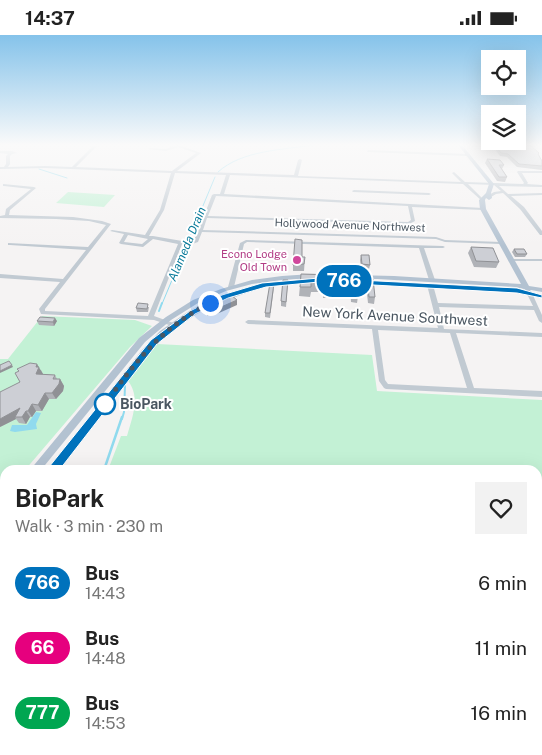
<!DOCTYPE html>
<meta charset="utf-8">
<style>
:root{--surface:#fff;--page:#f2f2f2;--text:#222;--muted:#767676}
body{margin:0;font-family:"Public Sans",sans-serif;background:var(--page);color:var(--text);height:100vh;display:flex;flex-direction:column;font-size:19px;white-space:nowrap}
*{box-sizing:border-box;margin:0}
p{font-size:16px;color:var(--muted)}
.icon{flex:none;width:28px;height:28px;fill:none;stroke:currentColor;stroke-width:2;stroke-linecap:round;stroke-linejoin:round}
.map{position:relative;flex:1;overflow:hidden}
.side{position:absolute;left:0px;top:430px;width:542px;height:290px;display:flex;flex-direction:column;background:var(--surface);border-radius:15px 15px 0 0;box-shadow:0 5px 20px #0002}
.side>*{flex:none}
.badge{padding:0 10px;border-radius:16px;font-size:18px;line-height:32px}
.fabs{position:absolute;left:481px;top:15px;display:grid;gap:10px}
.fabs a{display:grid;place-items:center;width:45px;height:45px;border-radius:0px;background:var(--surface);box-shadow:0 5px 20px #0002;font-size:25px}
.you{position:absolute;width:25px;height:25px;margin:-12px;border:4px solid #fff;border-radius:50%;background:#1a73e8;box-shadow:0 0 0 8px #1a73e833}
.map>.badge{position:absolute;translate:-50% -50%;box-shadow:0 0 0 2px #fff}
.round{display:grid;place-items:center;flex:none;width:52px;height:52px;border-radius:0px;background:var(--page)}
.head{display:flex;align-items:center;justify-content:space-between;height:85px;padding:0 15px}
h1{font-size:24px;font-weight:700;line-height:38px}
ul{padding:0;list-style:none}
li{display:flex;align-items:center;gap:15px;height:65px;padding:0 15px}
li div{flex:1}
li b{display:block;font-size:19px}
li em{font-style:normal}
li .badge{min-width:55px;font-weight:700;text-align:center}
.status{display:flex;justify-content:space-between;align-items:center;height:35px;padding:0 25px;background:var(--surface);direction:ltr}
.status svg{height:14px;fill:currentColor}
.map>svg:first-child{display:block}
</style>
<div class="status"><b>14:37</b><svg viewBox="0 0 49 12"><path d="M0 12V9h3v3zM5 12V6h3v6zM10 12V3h3v9zM15 12V0h3v12zM26 1h20v11H26zM47 4h2v5h-2z"/></svg></div>
<div class="map">
<svg width="542" height="720" viewBox="0 0 542 720">
<rect width="100%" height="100%" fill="#f5f3f3"/>
<path fill="#c3f1d5" d="M68,157l47,3 -11,12 -48,-4z
M42,281l93,4 17,6 -22,21 -105,123h-20v23l-5,5v-139h8z
M157,309l215,11 5,36 165,9v355h-471l-4,-5h471v-280h-430l13,-34h6c5,-18 14,-39 1,-55z"/>
<path fill="#90daee" d="M36,377l5,1 -5,11 1,5 -22,3 -5,-1 2,-6h15z"/>
<g fill="none" stroke-linecap="round" stroke-linejoin="round">
<path stroke="#90daee" stroke-width="1" d="M39,134l28,9
M218,137c24,-22 65,-22 95,-27
M162,269l53,-127"/>
<path stroke="#90daee" stroke-width="2" d="M159,276l3,-8
M122,384l2,-7 1,-26"/>
<path stroke="#90daee" stroke-width="2.5" d="M104,435l18,-53"/>
<path stroke="#90daee" stroke-width="3" d="M3,664l2,3
M36,715l3,5"/>
<path fill="#c1cad2" fill-rule="evenodd" d="M94,110h4l-22,22 96,4 24,-18 -18,-6 -12,4 -18,-2 2,-1 16,1 9,-3 -2,-1h6l22,8 -24,18 117,4 4,-15 2,-1 2,1 -4,16 163,6 -9,-9 2,-1 11,10 58,2 1,-1 -7,-11 1,-1h24v2h-20l6,10 -1,1 15,1v2l-43,-1 9,8 34,-1v2l-31,1 13,11 18,24v4h-2l-20,-26 -17,-16 -7,1 -5,3h-2v-2l5,-3 7,-1 -7,-6 -26,-1 16,16 -2,1 -19,-17 -233,-9 -6,19 259,14 2,1 -2,1 -71,-3 3,14 -6,3 -202,-6 -4,12 233,7 9,3 56,2 2,1 -2,1 -56,-2 -9,-3 -234,-7 -4,10 -9,3 -7,-1 -28,72 22,8 1,1 -1,1h-4l-18,-6 -113,-6 -2,-5 21,-27 -60,-4v-4l63,5 23,-29 -76,-5h-2v-2l80,4 18,-22 -17,-4 -33,-2 -56,-1v-2l5,-1 1,-6 25,-20 -27,-3h-1v-2l31,3 2,1 -26,22 -1,5 64,2 29,4 9,3 -66,85v2l103,5 30,-72 -25,-5 -10,8 -22,-3 -2,-1 5,-9 -14,-3 2,-1 33,5 15,-25 11,-37 -126,-5 -45,1v-2h4l2,-3v-8l2,-2 -8,-1v-2h12l5,2 -5,1 -2,2v8l-2,3 37,-1 27,1zM175,138l51,2 -6,19h-6l-2,1 -8,21 -2,1 1,1 -9,22 -6,2 -35,-6h-4l15,-26zM216,161l192,10 3,14 -3,2 -200,-6zM128,200l20,4 -6,5 -18,-2z
M368,115l100,4 2,1 -2,1 -101,-4z
M354,155l75,3 2,1 -2,1 -76,-3 -1,-1z
M246,205l197,6 2,1 -2,1h-19l11,32 -3,2 -3,-2 -10,-32 -172,-6 -3,2 -10,43 -3,2 -2,-1 -1,-1 12,-44z
M509,224h33v2h-31l-2,-1z
M430,248l3,2 5,18 95,3 -7,-14 1,-1h4l11,24v8l-3,-2 -5,-11 -95,-3 5,22 98,4v4l-86,-4 18,55 68,3v6l-156,-8 -2,-1 -5,-7 -7,-52 -124,-5 -3,-2 3,-2 190,8 -11,-43zM378,295l72,3 17,55 -79,-4 -3,-4z"/>
<path fill="#b3c2d1" fill-rule="evenodd" d="M458,110h4l32,39 -3,9 1,5 -3,2 -3,-2 -1,2 1,9 43,77 13,2v4l-11,-2 -3,2 -4,-3 -9,-2 -138,-8 -65,-1 -30,2 -30,4 -26,7 -28,12 -27,17 -26,22 -104,128h-11l109,-132 27,-21 27,-17 28,-11 31,-9 30,-4 30,-2 82,2 127,8 -41,-75 -1,-9 7,-7 3,-9z
M260,249l3,2 -1,1 -48,18 -19,10 -29,20 -18,19 -89,116h-11l94,-120 18,-19 29,-20 19,-10z
M5,463v13l-5,3v-13z
M5,483v13l-5,2v-13z"/>
</g>
<path fill="#b0b2b7" d="M492,110h38l12,16v9l-25,-3 -10,-10 -7,-1z
M487,124l17,6 -2,4 5,8 -2,5 -8,-1 -12,-18z
M471,212l28,15 -3,6 -22,-1 -6,-14z
M514,214l13,5 -2,3h-10l-3,-5z
M361,220l9,10 -1,4h-8l-1,-9z
M305,222l-1,14h-11v-6z
M301,239l36,1v14l-1,9h-13v-6h-12l-1,5 -11,-1z
M351,242l7,19 -1,7 -6,-1 -1,-18z
M367,243l8,19 -1,7 -6,-1 -2,-18z
M288,245l-2,27 -5,-1v-5z
M274,252l-4,31 -5,-1v-4z
M149,272l-1,5h-11l-1,-4z
M37,286h20l-3,5 -15,-1z
M41,335l2,4 12,1 2,4h3l4,7 -1,5 -7,8h-7l-7,12h-6l-4,6h-2l-4,7 -7,-1 -3,-4 -16,8 20,-45 -1,-10z"/>
<path fill="#909195" d="M237,265v5l-18,8 -12,3v-5z
M55,283l2,3 -3,5 -1,-4z
M37,329l6,10 -3,6 -4,-6v-7z
M12,330l1,2 -13,6v-2z
M60,344l4,7 -1,5 -7,8 -4,-6z
M45,358l4,6 -7,12 -4,-6z
M32,369l4,7 -4,6 -4,-6z
M20,373l6,3 4,6 -4,7 -4,-7h-7l1,2 -16,8v-8z"/>
<path fill="#cdcfd5" stroke="#909195" d="M495,110h35l9,8 -1,1 4,7v5l-23,-2 -11,-10 -7,-1z
M487,124l13,1 4,5h-5l8,12h-8z
M295,204l7,1v17h3l-1,7 -11,1z
M471,212l22,1 6,14 -23,-1z
M514,214h10l3,5h-10z
M361,220h8l1,10 -8,-1z
M301,239l36,1v14l-13,-1v-5l-13,-1v5h-11z
M351,242l5,1 2,18h-6z
M367,243l6,1 2,18h-6z
M283,245h5l-2,22 -5,-1z
M270,248h4l-4,30h-5z
M231,260l6,5 -18,8 -12,3 -2,-5z
M138,268l10,1 -1,5 -11,-1z
M40,282l15,1 -2,4 -16,-1z
M9,326l3,4 -12,6v-6z
M30,328l7,1 -1,3h3l-3,7 19,1 -2,4h7l-1,5 -7,9h-7l-7,12 -6,-1 -4,7h-2l-4,6h-7l5,-9 -20,11v-27l20,-10 -5,-9 4,-2 -2,-2z"/>
<linearGradient id="sky" x2="0" y2="1"><stop stop-color="#85c3ea"/><stop offset="0.52" stop-color="#fafafa"/><stop offset="1" stop-color="#fafafa" stop-opacity="0"/></linearGradient>
<rect width="542" height="211" fill="url(#sky)"/>
<path fill="#0072bc" stroke="#fff" d="M319,243l198,10 25,7v3l-25,-5 -198,-11 -53,5 -38,11 -33,16 -38,30 -100,129h-8l-2,-3 2,-3 102,-127 39,-29 32,-16 40,-12z"/>
<g fill="none" stroke-linecap="round" stroke-linejoin="round">
<path stroke="#4a5661" stroke-width="5" stroke-dasharray="0 9" d="M105,369c30,-42 58,-78 105,-101"/>
</g>
<circle fill="#d1479c" stroke="#fff" stroke-width="2" cx="297" cy="225" r="5"/>
<circle fill="#fff" stroke="#0072bc" stroke-width="2.5" cx="105" cy="369" r="10"/>
<g text-anchor="middle" dominant-baseline="central" stroke-width="4" stroke-linejoin="round" paint-order="stroke">
<g font-size="11" fill="#4a5661" stroke="#fff">
<text transform="translate(350 190) rotate(2)">Hollywood Avenue Northwest</text>
</g>
<g font-size="11" fill="#b23c85" stroke="#fff" text-anchor="end">
<text x="287" y="219">Econo Lodge<tspan x="287" dy="13">Old Town</tspan></text>
</g>
<g font-size="12" font-style="italic" fill="#0c7c9b" stroke="#fff">
<text transform="translate(187 209) rotate(-67)">Alameda Drain</text>
</g>
<g font-size="14" fill="#4a5661" stroke="#fff">
<text transform="translate(395 281) rotate(3)">New York Avenue Southwest</text>
</g>
<g font-size="14" font-weight="bold" fill="#4a5661" stroke="#fff" text-anchor="start">
<text x="120" y="369">BioPark</text>
</g>
</g>
</svg>
<div class="fabs">
<a><svg class="icon" aria-label="locate" viewBox="0 0 24 24"><circle cx="12" cy="12" r="6"/><path d="M12 2v4M12 18v4M2 12h4M18 12h4"/></svg></a>
<a><svg class="icon" aria-label="layers" viewBox="0 0 24 24"><path d="M12 4l9 5-9 5-9-5zM3 14l9 5 9-5"/></svg></a>
</div>
<div class="you" style="left:210px;top:268px"></div>
<b class="badge" style="left:344px;top:246px;background:#0072bc;color:#fff">766</b>
<section class="side">
<div class="head"><div><h1>BioPark</h1><p>Walk · 3 min · 230 m</p></div><a class="round"><svg class="icon" aria-label="heart" viewBox="0 0 24 24"><path d="M12 20l-8-8c-3-5 5-10 8-4 3-6 11-1 8 4z"/></svg></a></div>
<ul>
<li><span class="badge" style="background:#0072bc;color:#fff">766</span><div><b>Bus</b><p>14:43</p></div><em>6 min</em></li>
<li><span class="badge" style="background:#e6007e;color:#fff">66</span><div><b>Bus</b><p>14:48</p></div><em>11 min</em></li>
<li><span class="badge" style="background:#00a651;color:#fff">777</span><div><b>Bus</b><p>14:53</p></div><em>16 min</em></li>
</ul>
</section>
</div>
